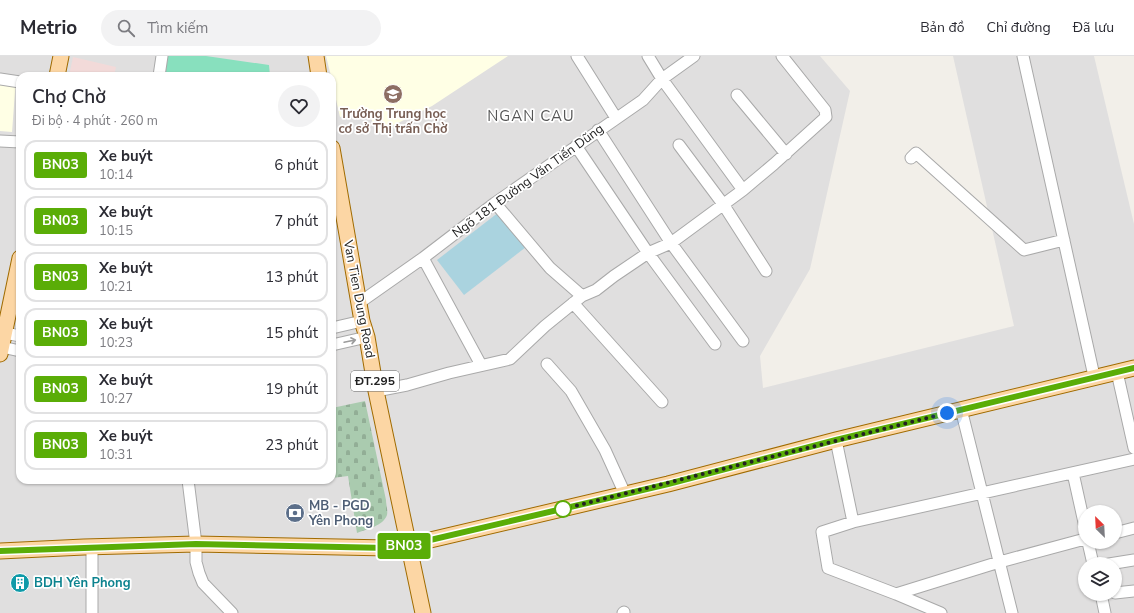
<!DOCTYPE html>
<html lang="vi">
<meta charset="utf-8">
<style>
:root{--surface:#fff;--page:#f2f2f3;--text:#2b2b33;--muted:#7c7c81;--line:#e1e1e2}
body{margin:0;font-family:"Nunito Sans",sans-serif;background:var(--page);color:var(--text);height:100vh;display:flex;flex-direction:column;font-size:15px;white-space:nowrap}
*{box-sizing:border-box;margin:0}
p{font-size:13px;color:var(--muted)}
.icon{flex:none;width:22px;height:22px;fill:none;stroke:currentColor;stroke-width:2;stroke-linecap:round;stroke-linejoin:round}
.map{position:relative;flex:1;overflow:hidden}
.panel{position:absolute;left:16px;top:16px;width:320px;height:412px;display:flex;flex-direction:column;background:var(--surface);border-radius:12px;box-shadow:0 1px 3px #0004}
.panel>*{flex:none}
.badge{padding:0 8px;border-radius:3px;font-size:14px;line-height:26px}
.needle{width:26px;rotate:336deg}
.buttons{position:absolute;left:1078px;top:449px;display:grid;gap:8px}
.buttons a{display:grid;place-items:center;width:44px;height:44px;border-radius:50%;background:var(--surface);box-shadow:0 1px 3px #0004;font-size:20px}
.you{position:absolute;width:20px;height:20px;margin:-10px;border:3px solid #fff;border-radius:50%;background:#1a73e8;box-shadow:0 0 0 6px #1a73e833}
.map>.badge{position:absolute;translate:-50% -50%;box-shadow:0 0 0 2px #fff}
.round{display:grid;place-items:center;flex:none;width:42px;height:42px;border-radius:21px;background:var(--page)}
.headline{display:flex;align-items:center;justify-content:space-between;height:68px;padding:0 16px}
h1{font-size:19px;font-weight:600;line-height:30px}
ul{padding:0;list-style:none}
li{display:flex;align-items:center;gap:12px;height:50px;margin:0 8px 6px;padding:0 8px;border:2px solid var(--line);border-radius:12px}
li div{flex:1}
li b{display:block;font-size:15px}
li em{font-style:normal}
li .badge{min-width:44px;font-weight:700;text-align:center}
header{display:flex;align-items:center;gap:24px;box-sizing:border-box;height:56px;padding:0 20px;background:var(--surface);border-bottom:1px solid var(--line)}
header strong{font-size:19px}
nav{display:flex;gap:22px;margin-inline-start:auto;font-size:14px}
.search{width:280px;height:36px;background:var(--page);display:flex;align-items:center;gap:10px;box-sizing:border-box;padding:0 14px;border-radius:22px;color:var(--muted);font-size:15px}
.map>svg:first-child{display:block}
</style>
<header>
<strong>Metrio</strong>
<div class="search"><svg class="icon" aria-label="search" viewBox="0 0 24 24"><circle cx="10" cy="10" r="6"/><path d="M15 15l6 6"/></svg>Tìm kiếm</div>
<nav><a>Bản đồ</a><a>Chỉ đường</a><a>Đã lưu</a></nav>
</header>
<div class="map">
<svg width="1134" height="557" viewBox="0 0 1134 557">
<defs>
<pattern id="cemetery-stones" width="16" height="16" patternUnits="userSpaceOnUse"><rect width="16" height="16" fill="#aacbaf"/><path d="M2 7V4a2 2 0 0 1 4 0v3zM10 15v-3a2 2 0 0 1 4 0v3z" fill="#92ae96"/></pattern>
</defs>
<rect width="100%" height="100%" fill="#f2efe9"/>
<path fill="#e0dfdf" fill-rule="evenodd" d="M0,0h820l30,35 -40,178 -50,87 3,32 251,-62 -61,-270h141l40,168v389h-1134zM20,20h312v404h-312zM1085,456h30v30h-30zM1085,508h30v30h-30z"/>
<path fill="#f2dad9" d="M73,1l43,10 -2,9h-45z"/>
<path fill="#ffffe5" d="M326,0h182l-76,50 -54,27 -11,-23 -27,7 -8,-35v-6h-1z
M0,21l16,2 -4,53 -12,-1z"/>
<path fill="url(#cemetery-stones)" d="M365,345l21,99c0,4 2,11 1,15 -4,11 -20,14 -30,18l-9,-57 -16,2v-70z"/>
<path fill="#88e0be" d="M168,0h38l63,9 1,11h-105z"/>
<path fill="#aad3df" d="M499,156l27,35 -62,48 -27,-35z"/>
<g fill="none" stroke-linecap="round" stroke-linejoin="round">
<defs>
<path id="minor" d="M577,0l39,62
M648,0l14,23 81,111
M1023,0l71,320
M159,20l3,-20
M0,23l20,3
M737,39l49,59
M598,74l73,113 72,98
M0,85l20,1
M679,89l44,59 43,67
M576,90l72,107 67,91
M911,102l5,-5 108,97 40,-10
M495,147l55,65 32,28
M423,202l58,107
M359,247l64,-45 72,-55 148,-103 19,-21 32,-23
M573,247l89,99
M332,272l30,-7
M5,277l15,3
M332,289l35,-8
M2,291l18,4
M547,308l24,27 34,59 20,44
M1117,316l17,76
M376,335l31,-6 42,-12 61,-14 35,-33 37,-30 14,-6 18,-14 34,-23 23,-10 72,-53 31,-26 52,-47 -1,-7 -43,-54
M961,353l51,204
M836,384l17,82
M1073,417l12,54
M188,424l8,64v18l3,11 4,10 29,30
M1115,477l19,-5
M1085,483l-89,24 -100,31 -68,-26 -6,-36 31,-10 281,-63
M1088,486l5,22
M92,491v66
M1109,508l25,-4
M1115,537l19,-2
M896,538l45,19
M1101,538l4,19
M623,557l1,-1"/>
<path id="major" d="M316,0l3,20
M57,20l4,-20
M332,92l30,173 5,16 9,54 47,222
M0,298l20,-96
M0,495l84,-4 112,-3 192,4 21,-3 259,-61 168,-44 298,-72"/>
</defs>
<use href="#minor" stroke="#a9a9a9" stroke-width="13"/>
<use href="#major" stroke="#a06b00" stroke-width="17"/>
<use href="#minor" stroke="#fff" stroke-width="11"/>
<use href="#major" stroke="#fcd6a4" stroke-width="15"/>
</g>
<defs><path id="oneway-shaft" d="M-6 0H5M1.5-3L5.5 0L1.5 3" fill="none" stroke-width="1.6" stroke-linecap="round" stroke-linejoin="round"/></defs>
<use stroke="#9c9c9c" href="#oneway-shaft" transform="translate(350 285) rotate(-12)"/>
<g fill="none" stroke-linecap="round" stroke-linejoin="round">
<defs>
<path id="line" d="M0,495l196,-7 192,4 21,-3 259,-61 168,-44 298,-72"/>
</defs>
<use href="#line" stroke="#fff" stroke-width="9"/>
<use href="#line" stroke="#5aad07" stroke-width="6"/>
<path stroke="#222" stroke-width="4" stroke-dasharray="0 7.2" d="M563,453l384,-96"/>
</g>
<defs>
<symbol id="school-disc" viewBox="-11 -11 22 22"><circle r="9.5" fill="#8d6e63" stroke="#fff"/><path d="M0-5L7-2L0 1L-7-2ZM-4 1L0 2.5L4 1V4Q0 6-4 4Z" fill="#fff"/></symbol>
<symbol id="bank-disc" viewBox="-11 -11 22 22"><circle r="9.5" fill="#5c6f8a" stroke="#fff"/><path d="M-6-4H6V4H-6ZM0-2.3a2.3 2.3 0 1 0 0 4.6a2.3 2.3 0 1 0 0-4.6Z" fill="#fff"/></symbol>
<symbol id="building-disc" viewBox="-11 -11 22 22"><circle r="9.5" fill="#0f9aa8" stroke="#fff"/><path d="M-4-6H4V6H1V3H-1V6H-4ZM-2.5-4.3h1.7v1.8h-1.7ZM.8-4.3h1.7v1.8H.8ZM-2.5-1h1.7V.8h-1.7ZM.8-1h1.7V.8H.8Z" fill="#fff"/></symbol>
</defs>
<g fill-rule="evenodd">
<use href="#school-disc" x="382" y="27" width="22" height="22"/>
<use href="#bank-disc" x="284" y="446" width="22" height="22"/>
<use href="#building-disc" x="9" y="516" width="22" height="22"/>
</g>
<circle fill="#fff" stroke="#5aad07" stroke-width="2" cx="563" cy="453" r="8"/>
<g text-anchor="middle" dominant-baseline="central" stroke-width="3.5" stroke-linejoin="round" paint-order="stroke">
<rect fill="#fff" stroke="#646464" stroke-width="1" x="351" y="315" width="48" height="20" rx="3"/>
<g font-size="12" font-weight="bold" fill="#222">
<text x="375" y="325">ĐT.295</text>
</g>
<g font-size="13" font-weight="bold" fill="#785e54" stroke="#fff">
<text x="393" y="58">Trường Trung học<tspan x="393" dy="15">cơ sở Thị trấn Chờ</tspan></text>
</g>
<g font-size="13" fill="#222" stroke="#fff">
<text transform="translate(528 125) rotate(-36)">Ngõ 181 Đường Văn Tiến Dũng</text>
<text transform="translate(359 243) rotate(79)">Van Tien Dung Road</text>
</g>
<g font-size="13" font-weight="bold" fill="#4e5e75" stroke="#fff" text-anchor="start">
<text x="309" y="450">MB - PGD<tspan x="309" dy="15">Yên Phong</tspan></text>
</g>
<g font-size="13" font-weight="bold" fill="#0d838f" stroke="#fff" text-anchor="start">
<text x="34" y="527">BDH Yên Phong</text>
</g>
<g font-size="15" letter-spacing="1" fill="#555" stroke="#fff">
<text x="531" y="60">NGAN CAU</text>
</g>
</g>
</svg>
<div class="buttons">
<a><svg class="needle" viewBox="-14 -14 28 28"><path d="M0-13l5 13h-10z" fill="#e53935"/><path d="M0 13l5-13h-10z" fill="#7c7c81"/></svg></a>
<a><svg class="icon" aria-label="layers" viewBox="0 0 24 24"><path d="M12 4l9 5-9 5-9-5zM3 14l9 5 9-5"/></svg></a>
</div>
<div class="you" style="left:947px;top:357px"></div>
<b class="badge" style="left:404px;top:490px;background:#5aad07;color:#fff">BN03</b>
<section class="panel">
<div class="headline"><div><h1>Chợ Chờ</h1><p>Đi bộ · 4 phút · 260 m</p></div><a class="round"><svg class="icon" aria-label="heart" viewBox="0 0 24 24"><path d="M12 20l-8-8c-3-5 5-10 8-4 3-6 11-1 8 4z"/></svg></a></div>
<ul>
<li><span class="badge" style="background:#5aad07;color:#fff">BN03</span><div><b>Xe buýt</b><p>10:14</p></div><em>6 phút</em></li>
<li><span class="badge" style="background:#5aad07;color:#fff">BN03</span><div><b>Xe buýt</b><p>10:15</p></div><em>7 phút</em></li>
<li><span class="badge" style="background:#5aad07;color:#fff">BN03</span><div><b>Xe buýt</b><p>10:21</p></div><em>13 phút</em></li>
<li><span class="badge" style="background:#5aad07;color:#fff">BN03</span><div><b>Xe buýt</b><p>10:23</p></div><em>15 phút</em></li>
<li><span class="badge" style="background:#5aad07;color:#fff">BN03</span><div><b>Xe buýt</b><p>10:27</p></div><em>19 phút</em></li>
<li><span class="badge" style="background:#5aad07;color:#fff">BN03</span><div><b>Xe buýt</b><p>10:31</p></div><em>23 phút</em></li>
</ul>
</section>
</div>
